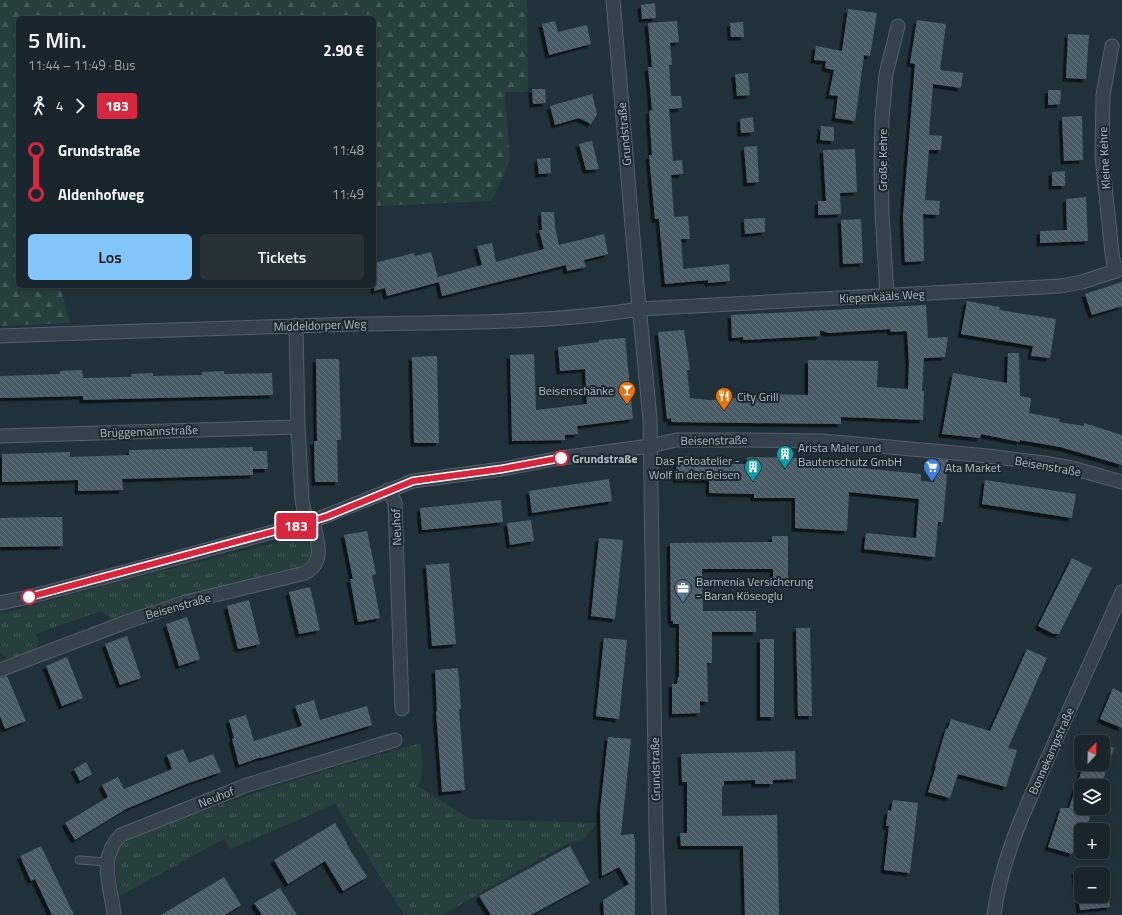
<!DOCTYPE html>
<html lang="de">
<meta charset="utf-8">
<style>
:root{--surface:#19252c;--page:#263138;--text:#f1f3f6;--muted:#9fa5a9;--line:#374248;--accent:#83c6f9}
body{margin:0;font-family:"Titillium Web",sans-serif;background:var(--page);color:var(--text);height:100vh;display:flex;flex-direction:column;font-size:15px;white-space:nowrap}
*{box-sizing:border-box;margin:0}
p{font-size:13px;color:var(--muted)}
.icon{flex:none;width:22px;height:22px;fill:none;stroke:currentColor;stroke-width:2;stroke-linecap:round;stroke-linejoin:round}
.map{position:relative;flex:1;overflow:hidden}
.details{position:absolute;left:16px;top:16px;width:360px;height:272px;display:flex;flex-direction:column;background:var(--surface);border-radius:6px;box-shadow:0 2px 6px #0003,0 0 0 1px var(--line)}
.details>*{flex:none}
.badge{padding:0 8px;border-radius:3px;font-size:14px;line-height:26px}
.needle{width:26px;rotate:22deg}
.buttons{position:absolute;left:1074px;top:735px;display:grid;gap:8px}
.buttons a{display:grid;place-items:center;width:36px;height:36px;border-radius:6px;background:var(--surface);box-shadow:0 2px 6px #0003,0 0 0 1px var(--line);font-size:20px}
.map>.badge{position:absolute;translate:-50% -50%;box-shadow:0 0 0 2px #fff}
.legs{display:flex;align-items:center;gap:6px;height:44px;padding:0 12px;font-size:13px}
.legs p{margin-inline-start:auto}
.headline{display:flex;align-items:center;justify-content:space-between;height:68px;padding:0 12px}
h1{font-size:22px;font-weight:600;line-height:30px}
.primary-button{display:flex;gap:8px;margin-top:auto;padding:8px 12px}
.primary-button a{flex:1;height:46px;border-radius:6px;background:var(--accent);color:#111;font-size:16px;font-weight:600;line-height:46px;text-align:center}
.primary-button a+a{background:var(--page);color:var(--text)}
ul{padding:0 12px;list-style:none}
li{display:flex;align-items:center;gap:14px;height:44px;font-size:15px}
li i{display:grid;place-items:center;width:6px;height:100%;margin:0 5px;background:currentColor}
li i::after{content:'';width:10px;height:10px;margin:-5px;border:3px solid;border-radius:50%;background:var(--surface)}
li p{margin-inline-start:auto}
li:first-child i{background:linear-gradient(#0000 50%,currentColor 0)}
li:last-child i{background:linear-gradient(currentColor 50%,#0000 0)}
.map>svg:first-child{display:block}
</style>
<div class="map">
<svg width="1122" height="915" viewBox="0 0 1122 915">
<defs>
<pattern id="grass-tufts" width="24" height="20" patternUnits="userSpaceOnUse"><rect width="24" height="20" fill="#263f3c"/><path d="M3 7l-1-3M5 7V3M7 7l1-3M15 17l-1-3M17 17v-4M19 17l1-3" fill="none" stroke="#435957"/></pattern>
<pattern id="forest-firs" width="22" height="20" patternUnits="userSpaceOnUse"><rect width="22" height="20" fill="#263f3c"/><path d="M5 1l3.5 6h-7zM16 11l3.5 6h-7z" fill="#435957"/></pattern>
<pattern id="building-back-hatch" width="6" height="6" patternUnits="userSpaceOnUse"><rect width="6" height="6" fill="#4a5b66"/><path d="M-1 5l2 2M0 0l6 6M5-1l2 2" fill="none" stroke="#62717a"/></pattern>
<filter id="shadow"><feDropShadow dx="-3.5" dy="3.5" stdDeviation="0" flood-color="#0009"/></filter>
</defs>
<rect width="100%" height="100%" fill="#21313a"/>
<path fill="url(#grass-tufts)" d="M300,537c15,8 15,20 1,29l-92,24 -96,30 -12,-9 -65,23 3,7 -3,8c-10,4 -28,16 -36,3v-38l149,-40z
M420,743c2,15 5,29 -2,43l52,33 127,4 -13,16 -15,4 -67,37 -59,35h-39l-69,-111 -105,45 -6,-10 -104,57c-2,-15 -9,-38 2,-50 9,-10 33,-16 46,-22 82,-32 167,-56 252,-81z"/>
<path fill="url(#forest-firs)" d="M0,0h527l1,92h-23l5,68 -18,41 -118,5v-188h-356v268h42l10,37 -70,3z"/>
<path fill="url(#building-back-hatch)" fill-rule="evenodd" filter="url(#shadow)" d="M655,3l1,15 -14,1 -1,-14z
M848,9l29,4 -7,43 -6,-1 -9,66 -20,-3 3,-22 -9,-1 5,-25 -9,-2 1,-7 -12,-1 2,-14 26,5z
M917,20l29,4 -6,46 23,3 -2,15 -28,-4 -4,51 13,1 -1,14h-12l-4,50 15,1 -1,14 -16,-1 1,47 -19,1 -2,-46 12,-152 -5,-1z
M555,21l3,11 29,-7 4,19 -42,11 -7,-31z
M677,21l2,21 -9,1 2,22h-3l2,31h10l1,12 -13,1 4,52 9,-1 1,14 -12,1 3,42 14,-1 2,23h-9l2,30 46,-5 1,17 -22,2v-3l-43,4 -6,-65h-4l-6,-64h3l-3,-44 3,-1 -4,-43h4l-4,-44z
M743,22l1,15h-13l-1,-14z
M1068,34l21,1 -3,44 -20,-1z
M748,73l2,22 -13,1 -2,-22z
M532,89h13l1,14 -13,1z
M1048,90h13l-1,14 -12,1z
M592,94l5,20 -6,10 -12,-6 -24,7 -5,-19z
M1082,116l1,44 -19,1 -2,-44z
M753,117l1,15 -13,1 -1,-14z
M821,126l13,1v14l-14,-1z
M592,141l7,28 -13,1 -7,-26z
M757,146l2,36 -12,1 -3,-36z
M855,149l2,43 -17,1 1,21 -23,1v-14h8l-3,-51z
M550,158l1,15 -12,1 -2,-15z
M1065,171v15h-13v-14z
M1086,197l2,44 -48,2v-12l27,-1 -1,-31z
M541,212h13l1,15 4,18 45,-11 4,20 -24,6 2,7 -19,4 -1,-6 -124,31 -3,-14 -52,14 -2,-8 -11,3v-28l40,-10 1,3 16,-4 7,25 44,-12 -5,-19 15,-3 4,19 48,-13 -5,-19h3z
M765,218v14l-20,2 -1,-15z
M861,219l2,44 -20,1 -2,-44z
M1122,282v24l-30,9 -7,-21z
M967,301l33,6 -1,3 57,9 -6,39 -19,-2 2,-10 -72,-12z
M926,305l2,33 20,-1 -3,20 -21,1 -2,33h2l-1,29 -82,-3v7l-170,-2v-4l-4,1 -9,-87 26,-2 6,40h-3l3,28 19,2h21v-2l26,1v-1h10v-4l42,1v-35l70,1 -1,26 31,2 1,-27 -2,-31 -16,1 -1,-3 -62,4 -8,-3v6l-77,4v-3l-11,1 -1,-23z
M625,338l8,81 -56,7 1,8 -13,1v5l-53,1 -2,-86 24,-1 2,56 51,-6 -2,-35 -25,2 -2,-24 41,-5v-2z
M1008,353h11l1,43 11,2 -2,15 31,6 -1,3 25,4v-3l38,12v30l-62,-18 -40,-7v2l-39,-8 -1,4 -38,-4 11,-61 54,10z
M437,356l2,87h-25l-2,-86z
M316,359h23l2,81h-4l1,42h-23l-1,-41h3z
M82,370l1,8 48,-1v-3l22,-1v3l49,-1v-3l22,-1v3l48,-1 1,22 -190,5v-4l-83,2v-22l60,-2v-3z
M253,447v4h14l1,18h-15v6l-131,4 1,11 -45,1v-11l-76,2v-28l68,-2v5l59,-2v-5z
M677,456l18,1v6l52,1v-7l59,1 1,6 34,2 80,8v7l13,1 4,-23 10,1 -5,62h-5l-3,35 -71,-8 2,-16 50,5 3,-39 -70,-7 -2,39 -52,-3v-30h-41v-4l-45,-1v-13l-33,-1z
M609,479l3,22 -80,12 -3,-22z
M985,480l91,14 -4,24 -90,-14z
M501,500l2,22 -81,8 -2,-22z
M45,517h17l1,29 -63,1v-29z
M531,520l3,21 -24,4 -3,-22z
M367,531l9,43 -4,1 8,43 -22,4 -8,-43h3l-9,-44z
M772,536h16v44h-15v-11h-71l1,42h53v21h-44v31h-5l1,39 -8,-1v12l-28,1v-30h5l1,-7h1v-53h-6v-3h-2l-1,-78 102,-1z
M599,538l24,2 -8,79 -24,-3z
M1072,558l20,10 -33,66h-5l-16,-8z
M449,563l7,81 -24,2 -6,-81z
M310,587l10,43 -21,4 -10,-42z
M249,600l11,44 -22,5 -11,-43z
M187,617l13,42 -21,7 -13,-42z
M796,628h14l2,88h-14z
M127,636l14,42 -21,7 -15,-41z
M604,638l23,2 -8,79 -23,-3z
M760,639h14v78h-14z
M1027,649l20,9 -39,90 9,2 -11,37 -48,-13 -8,24 -22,-6 8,-25 -1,-1 11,-37 2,-1 3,-9 39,12z
M67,657l16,41 -21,8 -16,-40z
M458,668l3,41h-2l6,81 -23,2 -6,-81h1l-2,-41z
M7,676l19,45 -21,8 -5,-13v-38z
M1113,688l9,5v35l-22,-9z
M314,700l6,20 47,-14 5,19 -111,33v-1l-22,8 -7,-26 2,-1 -5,-18 17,-5 8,26 48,-15 -7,-20z
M608,737l23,2 -10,96 13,-1v5h1v76h-31l-1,-15 26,-16 -10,-17 -17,9 -2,-65z
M1103,744l11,4 -13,38h-20v22h13l-1,2 -1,-1 -6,21h-5v11l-5,-1 -4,14 -24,-7 13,-39h8l15,-44h19z
M183,749l6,14 24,-9 8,18 -35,12 -60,25 -51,31 -10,-17 43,-26 -6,-12 16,-8 6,12 48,-20 -5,-14z
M795,751l1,28 -23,1v4h-18v-4l-31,1v5h-2v30l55,-1 2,100h-34l-2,-69h-62l-1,-13h7v-51h-5l-1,-28z
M86,762l6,12 -12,7 -6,-12z
M893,800l25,3 -8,70 -26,-3 5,-44h-3l2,-16 3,1z
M335,823l12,20h-1l21,34 -24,14 -18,-30 -37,23 -14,-24z
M41,846l33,69h-22l-17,-36 -4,2 -11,-25z
M570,846l20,37 -59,32h-40l-12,-19z
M1105,867l5,40 -30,3 -5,-39zM1081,874h22v22h-22z
M224,877l17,28 -16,10h-64z
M280,888l17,27h-35l-8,-12z"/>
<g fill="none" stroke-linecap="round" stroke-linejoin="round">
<defs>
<path id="lane" d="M79,860l28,2"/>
<path id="street" d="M613,0l24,285 13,134 6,413 3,83
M1112,46l-9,49 -1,61 10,97 3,18
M887,295l-5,-82 -1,-50 1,-44 4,-45 12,-48
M296,325l2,102 4,74 5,22
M0,336c119,-4 238,-9 357,-12 94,-2 189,0 282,-15l422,-23 21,-4 40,-13
M0,436l298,-9
M388,490l7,12 7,207
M0,603l29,-6 114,-30 170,-46 100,-40 89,-12 59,-11 89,-12 26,-6h72l75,1 165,15 56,7 28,5 50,14
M0,670l126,-48 60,-20 119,-29c21,-12 12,-32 8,-52
M114,915c-3,-30 -17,-56 7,-80l126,-50 148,-45
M994,915c7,-57 33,-110 56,-162 24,-54 48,-107 72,-161"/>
</defs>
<use href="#lane" stroke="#536068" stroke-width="9"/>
<use href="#street" stroke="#536068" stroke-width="15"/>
<use href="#lane" stroke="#35424b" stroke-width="7"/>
<use href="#street" stroke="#35424b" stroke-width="13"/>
</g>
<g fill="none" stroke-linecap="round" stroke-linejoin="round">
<defs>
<path id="line-1" d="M29,597l284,-76 15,-5 85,-35 89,-12 59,-11"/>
</defs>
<use href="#line-1" stroke="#fff" stroke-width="9"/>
<use href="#line-1" stroke="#d7263d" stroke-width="6"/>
</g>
<defs>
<symbol id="bar-pin" viewBox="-11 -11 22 30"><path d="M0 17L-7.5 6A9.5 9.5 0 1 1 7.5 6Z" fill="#e8710a" stroke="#1b272f"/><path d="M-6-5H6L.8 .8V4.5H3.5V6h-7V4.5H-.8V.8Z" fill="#fff"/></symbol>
<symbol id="restaurant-pin" viewBox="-11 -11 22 30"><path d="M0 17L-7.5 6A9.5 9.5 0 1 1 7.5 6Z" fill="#e8710a" stroke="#1b272f"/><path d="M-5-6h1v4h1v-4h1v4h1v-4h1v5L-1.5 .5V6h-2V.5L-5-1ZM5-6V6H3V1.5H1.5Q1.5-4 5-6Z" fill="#fff"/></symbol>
<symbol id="building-pin" viewBox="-11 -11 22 30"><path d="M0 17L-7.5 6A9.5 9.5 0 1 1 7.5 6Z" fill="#0f9aa8" stroke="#1b272f"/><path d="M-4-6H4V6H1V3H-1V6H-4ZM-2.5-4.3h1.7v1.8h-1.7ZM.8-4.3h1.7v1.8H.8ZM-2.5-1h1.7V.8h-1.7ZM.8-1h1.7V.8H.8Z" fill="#fff"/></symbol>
<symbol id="supermarket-pin" viewBox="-11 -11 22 30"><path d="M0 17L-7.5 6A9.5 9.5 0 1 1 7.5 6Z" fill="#3f7fe0" stroke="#1b272f"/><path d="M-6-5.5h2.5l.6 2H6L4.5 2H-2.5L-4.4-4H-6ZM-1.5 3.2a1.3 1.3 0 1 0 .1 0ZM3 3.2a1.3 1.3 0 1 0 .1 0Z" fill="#fff"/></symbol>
<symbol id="office-pin" viewBox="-11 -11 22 30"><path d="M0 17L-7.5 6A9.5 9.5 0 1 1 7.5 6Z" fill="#5c6f8a" stroke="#1b272f"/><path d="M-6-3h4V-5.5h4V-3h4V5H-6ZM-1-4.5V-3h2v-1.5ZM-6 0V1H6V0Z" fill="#fff"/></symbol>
</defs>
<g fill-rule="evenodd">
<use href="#bar-pin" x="617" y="380" width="20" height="27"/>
<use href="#restaurant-pin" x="714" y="386" width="20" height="27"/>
<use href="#building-pin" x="775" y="444" width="20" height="27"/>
<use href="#building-pin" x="743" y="457" width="20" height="27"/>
<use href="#supermarket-pin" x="922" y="457" width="20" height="27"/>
<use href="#office-pin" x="673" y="578" width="20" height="27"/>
</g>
<g fill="#fff" stroke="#d7263d" stroke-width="2">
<circle cx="561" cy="458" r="7"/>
<circle cx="29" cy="597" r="7"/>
</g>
<g text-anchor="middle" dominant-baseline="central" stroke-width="4" stroke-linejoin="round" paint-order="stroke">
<g font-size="12" fill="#b0bdc7" stroke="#1b272f">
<text transform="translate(624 134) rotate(-95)">Grundstraße</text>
<text transform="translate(1104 158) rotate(-93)">Kleine Kehre</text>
<text transform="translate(882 160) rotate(-90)">Große Kehre</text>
<text transform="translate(882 296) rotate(-3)">Kiepenkääls Weg</text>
<text transform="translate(320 325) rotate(-2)">Middeldorper Weg</text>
<text transform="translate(149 431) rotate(-2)">Brüggemannstraße</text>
<text transform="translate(714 440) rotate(-1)">Beisenstraße</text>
<text transform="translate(1048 466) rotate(10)">Beisenstraße</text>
<text transform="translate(396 527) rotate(-92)">Neuhof</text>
<text transform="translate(178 606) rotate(-16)">Beisenstraße</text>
<text transform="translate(1051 751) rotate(-66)">Bonnekampstraße</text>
<text transform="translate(655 769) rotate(-91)">Grundstraße</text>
<text transform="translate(216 797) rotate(-21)">Neuhof</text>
</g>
<g font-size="12" fill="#b0bdc7" stroke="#1b272f" text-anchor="start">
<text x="614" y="390" text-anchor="end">Beisenschänke</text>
<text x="737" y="396">City Grill</text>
<text x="798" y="447">Arista Maler und<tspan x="798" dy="14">Bautenschutz GmbH</tspan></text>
<text x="740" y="460" text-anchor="end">Das Fotoatelier -<tspan x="740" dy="14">Wolf in der Beisen</tspan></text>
<text x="945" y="467">Ata Market</text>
<text x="696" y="581">Barmenia Versicherung<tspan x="696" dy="14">- Baran Köseoglu</tspan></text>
</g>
<g font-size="12" font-weight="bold" fill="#b0bdc7" stroke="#1b272f" text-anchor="start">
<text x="572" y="458">Grundstraße</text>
</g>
</g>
</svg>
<div class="buttons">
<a><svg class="needle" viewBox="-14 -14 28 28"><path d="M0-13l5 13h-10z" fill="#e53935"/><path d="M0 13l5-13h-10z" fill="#9fa5a9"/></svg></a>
<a><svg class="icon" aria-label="layers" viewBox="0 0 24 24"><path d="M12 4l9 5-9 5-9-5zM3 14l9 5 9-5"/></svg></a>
<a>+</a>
<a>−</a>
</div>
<b class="badge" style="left:296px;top:526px;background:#d7263d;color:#fff">183</b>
<section class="details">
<div class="headline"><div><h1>5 Min.</h1><p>11:44 – 11:49 · Bus</p></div><b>2.90 €</b></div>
<div class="legs"><svg class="icon" aria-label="walk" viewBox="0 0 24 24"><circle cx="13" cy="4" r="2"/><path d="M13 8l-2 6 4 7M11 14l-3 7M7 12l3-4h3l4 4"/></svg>4<svg class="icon" aria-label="forward" viewBox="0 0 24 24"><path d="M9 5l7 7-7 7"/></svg><b class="badge" style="background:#d7263d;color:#fff">183</b></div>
<ul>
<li><i style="color:#d7263d"></i><b>Grundstraße</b><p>11:48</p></li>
<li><i style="color:#d7263d"></i><b>Aldenhofweg</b><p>11:49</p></li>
</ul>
<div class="primary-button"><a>Los</a><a>Tickets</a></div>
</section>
</div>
